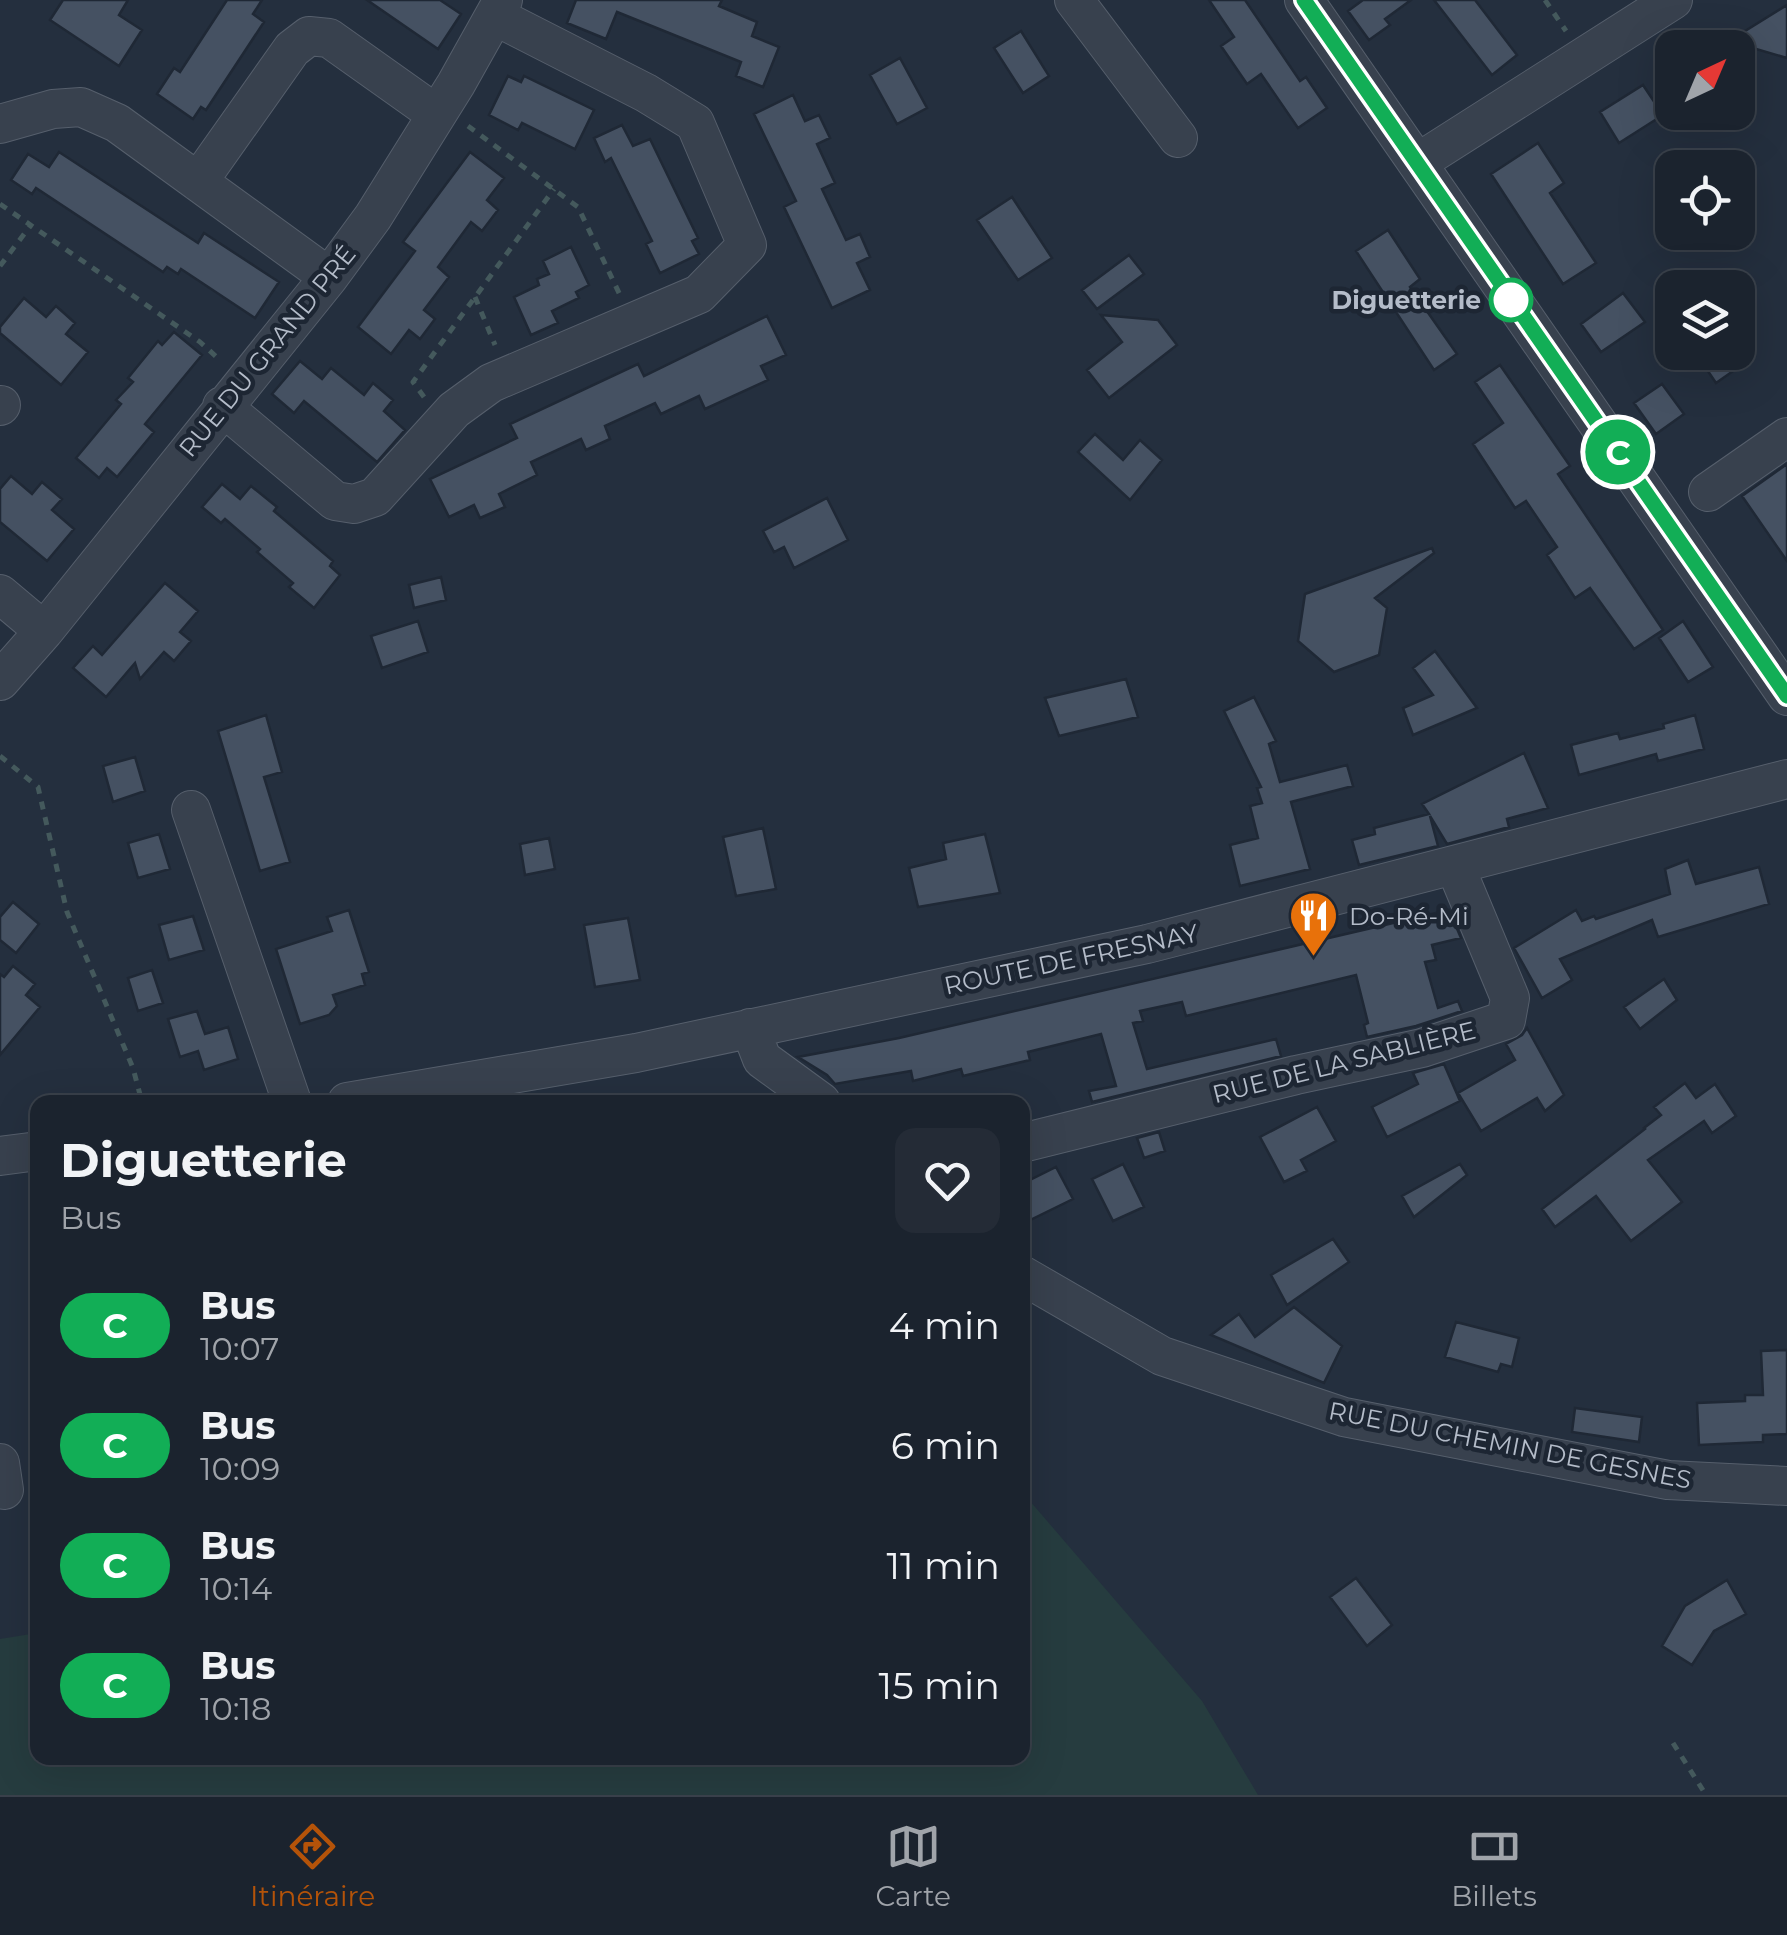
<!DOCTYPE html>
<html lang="fr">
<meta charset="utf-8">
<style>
:root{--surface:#1b232e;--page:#242b36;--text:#f1f3f6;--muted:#a0a4aa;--line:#39404a;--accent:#b45309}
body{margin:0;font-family:Montserrat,sans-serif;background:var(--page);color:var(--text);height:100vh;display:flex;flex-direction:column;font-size:38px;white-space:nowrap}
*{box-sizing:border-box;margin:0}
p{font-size:32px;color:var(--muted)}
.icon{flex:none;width:55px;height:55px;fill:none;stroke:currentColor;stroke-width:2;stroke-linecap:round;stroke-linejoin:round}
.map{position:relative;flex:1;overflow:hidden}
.panel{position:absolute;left:30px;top:1095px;width:1000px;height:670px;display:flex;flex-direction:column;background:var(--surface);border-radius:20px;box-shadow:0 10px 40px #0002,0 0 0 2px var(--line)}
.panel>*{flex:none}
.badge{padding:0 20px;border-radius:32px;font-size:35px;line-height:65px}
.needle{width:65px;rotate:44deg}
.controls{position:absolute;left:1655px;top:30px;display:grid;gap:20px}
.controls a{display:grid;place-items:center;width:100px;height:100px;border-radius:20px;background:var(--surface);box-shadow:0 10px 40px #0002,0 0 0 2px var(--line);font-size:50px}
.map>.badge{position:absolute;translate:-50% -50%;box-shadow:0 0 0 5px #fff}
.round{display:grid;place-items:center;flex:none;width:105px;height:105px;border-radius:20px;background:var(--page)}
.overview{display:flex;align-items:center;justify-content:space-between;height:170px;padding:0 30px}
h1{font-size:48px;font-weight:700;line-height:75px}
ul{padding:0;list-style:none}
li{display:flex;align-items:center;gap:30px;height:120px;padding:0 30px}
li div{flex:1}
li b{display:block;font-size:38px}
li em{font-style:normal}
li .badge{min-width:110px;font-weight:700;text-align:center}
.dock{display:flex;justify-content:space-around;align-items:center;height:140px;border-top:2px solid var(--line);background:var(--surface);font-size:28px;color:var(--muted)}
.dock a{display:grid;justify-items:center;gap:5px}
.dock .active{color:var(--accent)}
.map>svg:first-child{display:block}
</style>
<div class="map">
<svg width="1787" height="1795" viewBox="0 0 1787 1795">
<rect width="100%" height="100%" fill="#242f3e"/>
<path fill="#263c3f" d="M1023,1493l179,208 56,94h-1258v-156l37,-6 1,125h984z"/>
<path fill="#455162" stroke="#1f2835" stroke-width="2.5" d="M63,0h65l-9,15 23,15 -23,36 -69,-46z
M227,0h35l-9,14 11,8 -58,88 -5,-3 -8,12 -36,-25 17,-26 6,4z
M367,0h73l21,14 -23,35z
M576,0h146l-3,6 38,16 -5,14 27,11 -16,40 -27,-11 5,-14 -124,-50 -11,27 -39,-16z
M1209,0h36l55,81 6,-4 21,31 -29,20 -37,-54 -14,10 -26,-38 13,-9z
M1363,0h48l-26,19 5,6 -21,15 -21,-29z
M1434,0h41l42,55 -25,20z
M1787,5v53l-58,-17z
M1021,31l28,45 -26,17 -29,-45z
M900,58l27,50 -30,16 -27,-49z
M508,76l13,6 3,-6 70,34 -19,39 -53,-26 -4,7 -29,-15z
M1643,85l20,30 -44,28 -19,-31z
M793,95l12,26 14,-6 11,23 -13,6 18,39 -13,6 24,51 14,-6 10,23 -13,6 13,27 -38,18 -48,-101 12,-6 -42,-87z
M622,125l11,21 17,-7 48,99 -6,3 7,13 -39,19 -14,-29 6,-3 -41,-83 -6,4 -11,-24z
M1538,143l26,40 -14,10 46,70 -33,21 -72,-110z
M59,152l139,91 6,-10 75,49 -24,36 -74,-49 -3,5 -11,-7 -4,5 -127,-84 -4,6 -21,-14 17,-26 21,13z
M470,152l34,26 -17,22 11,10 -16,21 -11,-9 -33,45 11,10 -25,33 11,9 -15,20 -11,-9 -18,24 -33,-27 57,-76 -12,-9z
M1012,197l40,61 -34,22 -41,-60z
M1388,230l32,49 -10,8 47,67 -23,16 -78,-119z
M571,247l18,38 -13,7 3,6 -27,13 6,12 -27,12 -17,-38 25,-12 -2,-6 12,-5 -6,-13z
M1129,255l15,19 -47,35 -15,-19z
M1623,293l22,29 -44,30 -20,-28z
M24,298l22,19 10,-11 9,8 10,9 -9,11 22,18 -27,33 -61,-52v-6z
M1101,315l57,5 19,25 -68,53 -22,-28 35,-28z
M767,316l19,39 -25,11 7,14 -63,29 -6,-13 -38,18 -6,-11 -50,23 5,13 -24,11 -5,-11 -50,23 6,13 -38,19 6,13 -25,11 -6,-13 -25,12 -19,-38 87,-41 -7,-14 128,-60 6,12z
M174,332l28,23 -57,69 9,8 -37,45 -10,-9 -8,10 -23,-20 45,-54 -5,-4 17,-18 -5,-4 30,-37 4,4z
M1695,352h29l12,17 -20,14z
M300,361l22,18 9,-11 33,27 9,-12 20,17 -9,11 21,19 -28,32 -73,-61 -10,12 -22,-19z
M1500,365l70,101 -12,8 105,156 -29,19 -44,-61 -15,10 -28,-43 10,-8 -31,-46 -11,7 -42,-64 30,-21 -28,-41z
M1662,384l22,30 -28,20 -22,-31z
M1095,434l28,26 17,-20 22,20 -32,40 -52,-48z
M1787,464v97l-45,-65z
M11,476l21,18 10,-12 20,17 -10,11 22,19 -27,32 -47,-39v-33z
M222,484l18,15 11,-13 26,21 -3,4 59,50 -3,5 10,9 -26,33 -25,-21 4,-4 -36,-31 3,-3 -35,-30 -4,4 -19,-16z
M827,498l21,42 -54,28 -10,-21 -10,5 -11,-21z
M1432,548l2,5 -59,45 12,10 -8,47 -45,17 -36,-31 7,-47z
M441,577l5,23 -32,8 -5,-23z
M165,583l33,28 -18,21 11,9 -17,20 -10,-9 -24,27 -5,-16 -29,34 -33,-29 20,-22 9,9z
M418,621l10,31 -46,16 -11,-32z
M1683,621l30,46 -25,15 -29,-44z
M1435,651l42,57 -64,27 -10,-27 30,-13 -20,-27z
M1126,679l12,38 -79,19 -14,-38z
M1254,697l22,44 -7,3 11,38 67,-17 6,21 -62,16 19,67 -70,17 -10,-41 28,-7 -8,-32 12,-3 -5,-15 4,-1 -37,-76z
M266,715l16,57 -18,5 26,85 -30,9 -42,-140z
M1695,715l9,34 -46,12 -2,-7 -77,21 -8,-30 47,-12 2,6 44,-11 -1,-4z
M1524,753l24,55 -41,11 2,8 -62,17 -17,-28 8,30 -79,19 -7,-25 23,-6 -1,-6 55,-14 -7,-10z
M135,757l10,34 -32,11 -10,-36z
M763,828l13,61 -40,7 -13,-59z
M159,834l11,35 -32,9 -10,-35z
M985,834l15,59 -82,14 -9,-39 37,-9 -3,-16z
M549,838l6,31 -30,6 -5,-31z
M1688,860l8,24 63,-17 10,37 -111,33 -6,-17 -92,39 12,21 -30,18 -28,-50 62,-38 6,11 12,-5 2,3 74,-25 -5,-25z
M13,902l26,22 -23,29 -16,-13v-23z
M349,910l20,62 -7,2 3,11 -32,10 4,11 -8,9 -29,9 -24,-75 56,-18 -5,-14z
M1449,910l12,28 -29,7 4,15 -11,2 13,46 20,-7 4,10 -46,15 -49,11 -3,-12 4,-2 -12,-48 -170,41 -4,-14 -42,9 3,10 -10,2 14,46 129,-30 5,17 -189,46 -3,-11 27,-5 -15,-52 -73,18 2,8 -67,16 -2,-7 -48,12 -2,-10 -76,13 -8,-9 -29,-18 101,-19z
M193,916l11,34 -35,10 -10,-35z
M628,918l12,62 -45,7 -11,-62z
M13,966l22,18 -9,11 14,12 -40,48v-81l4,3z
M152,970l11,33 -25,8 -10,-33z
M1664,979l13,21 -37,29 -16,-22z
M197,1011l8,23 23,-7 10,32 -34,11 -6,-19 -18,6 -12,-38z
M1527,1028l37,67 -19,16 -8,-13 -56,33 -23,-38 57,-33 -9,-16 16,-9z
M1444,1064l16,37 -73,36 -15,-30 46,-23 -5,-11z
M1685,1083l11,15 19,-14 21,32 -24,17 -8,-12 -56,39 34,42 -51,39 -35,-45 -41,31 -13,-18 103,-80 -1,-1 17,-13 -7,-8z
M1317,1107l19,34 -35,19 6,11 -23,11 -24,-45z
M1159,1132l6,19 -21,7 -7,-20z
M1123,1164l21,43 -31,14 -21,-42z
M1460,1164l7,11 -53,42 -12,-21z
M1056,1167l17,32 -51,25v-40z
M1333,1239l16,23 -62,43 -16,-30z
M1294,1307l48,39 -18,37 -113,-48 28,-21 16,23z
M1456,1322l63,16 -7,29 -11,-3 -3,8 -53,-15z
M1787,1350v84l-24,1v7l-64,3 -2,-42 48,-2v-6h18l-2,-44z
M1575,1408l67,9 -3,25 -67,-10z
M1356,1578l36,47 -25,21 -37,-49z
M1727,1580l19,34 -32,17 -22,34 -30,-19 23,-40z"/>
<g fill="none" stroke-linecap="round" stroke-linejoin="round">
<defs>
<path id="minor" d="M1074,0l104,138
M1304,0l483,696
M0,124l53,-15 28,-2 36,16 212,154
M1417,163l256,-163
M198,182l94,-133 17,-13 20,2 107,76
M0,406l1,-1
M222,406l113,95 19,3 21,-7 79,-87 37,-27 208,-89 48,-49 -52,-122 -49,-30 -151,-77
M1708,492l79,-55
M0,594l44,37
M0,681l44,-50 285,-354 44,-60 83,-133 47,-84
M191,810l101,292
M750,1028l12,31 59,43
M347,1102l289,-49 511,-109 640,-165
M1022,1143l274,-68 126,-27 84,-28 4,-22 -55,-132
M0,1156l38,-5
M1022,1275l140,81 182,61 324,63 119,6
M0,1463l4,27"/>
</defs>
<use href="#minor" stroke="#565f6c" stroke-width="40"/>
<path stroke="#44595c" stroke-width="5" stroke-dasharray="8 8" stroke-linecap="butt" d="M1545,0l21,31
M468,126l110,81 42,88
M0,204l200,138 21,19
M0,266l31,-41
M475,297l20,48
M424,397l-11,-15 141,-193
M0,756l38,31 29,125 66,156 9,34
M1673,1743l33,52"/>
<use href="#minor" stroke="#38414e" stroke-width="38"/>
</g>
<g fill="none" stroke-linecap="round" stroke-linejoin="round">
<defs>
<path id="line" d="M1304,0l483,696"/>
</defs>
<use href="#line" stroke="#fff" stroke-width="22"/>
<use href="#line" stroke="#12ae56" stroke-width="15"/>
</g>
<defs>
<symbol id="restaurant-pin" viewBox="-11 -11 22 30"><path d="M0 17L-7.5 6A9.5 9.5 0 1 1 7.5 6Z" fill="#e8710a" stroke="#1d2633"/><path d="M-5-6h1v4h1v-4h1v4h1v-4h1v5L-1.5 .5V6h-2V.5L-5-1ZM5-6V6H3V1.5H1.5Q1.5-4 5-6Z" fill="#fff"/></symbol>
</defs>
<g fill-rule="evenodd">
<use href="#restaurant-pin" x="1286" y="888" width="55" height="75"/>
</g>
<circle fill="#fff" stroke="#12ae56" stroke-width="5" cx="1511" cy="300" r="20"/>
<g text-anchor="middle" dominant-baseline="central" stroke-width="9" stroke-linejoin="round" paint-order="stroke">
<g font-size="25" font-weight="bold" fill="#b4bcc9" stroke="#1d2633" text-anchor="end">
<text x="1481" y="300">Diguetterie</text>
</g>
<g font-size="25" fill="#b4bcc9" stroke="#1d2633">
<text transform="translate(267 351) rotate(-51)">RUE DU GRAND PRÉ</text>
<text transform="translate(1071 959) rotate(-12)">ROUTE DE FRESNAY</text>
<text transform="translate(1344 1062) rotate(-14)">RUE DE LA SABLIÈRE</text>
<text transform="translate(1510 1445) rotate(11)">RUE DU CHEMIN DE GESNES</text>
</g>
<g font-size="25" fill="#b4bcc9" stroke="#1d2633" text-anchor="start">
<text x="1349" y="916">Do-Ré-Mi</text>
</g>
</g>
</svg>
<div class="controls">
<a><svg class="needle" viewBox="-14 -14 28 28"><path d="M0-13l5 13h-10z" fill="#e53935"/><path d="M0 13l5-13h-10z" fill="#a0a4aa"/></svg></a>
<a><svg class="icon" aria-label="locate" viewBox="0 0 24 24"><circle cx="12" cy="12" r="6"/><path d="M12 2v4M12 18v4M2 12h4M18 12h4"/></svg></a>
<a><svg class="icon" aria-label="layers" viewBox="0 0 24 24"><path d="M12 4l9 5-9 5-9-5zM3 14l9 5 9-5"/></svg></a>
</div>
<b class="badge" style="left:1618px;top:452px;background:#12ae56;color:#fff">C</b>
<section class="panel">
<div class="overview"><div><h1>Diguetterie</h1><p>Bus</p></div><a class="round"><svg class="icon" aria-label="heart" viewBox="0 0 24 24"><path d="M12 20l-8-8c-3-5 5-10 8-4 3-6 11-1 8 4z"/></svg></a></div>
<ul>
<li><span class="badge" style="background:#12ae56;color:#fff">C</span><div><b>Bus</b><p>10:07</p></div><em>4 min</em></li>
<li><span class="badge" style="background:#12ae56;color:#fff">C</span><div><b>Bus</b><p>10:09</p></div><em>6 min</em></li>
<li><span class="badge" style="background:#12ae56;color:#fff">C</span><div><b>Bus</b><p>10:14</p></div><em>11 min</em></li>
<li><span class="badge" style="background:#12ae56;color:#fff">C</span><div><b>Bus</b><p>10:18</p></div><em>15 min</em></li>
</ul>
</section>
</div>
<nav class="dock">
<a class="active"><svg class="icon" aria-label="directions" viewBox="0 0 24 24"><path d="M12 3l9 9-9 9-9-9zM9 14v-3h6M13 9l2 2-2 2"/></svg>Itinéraire</a>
<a><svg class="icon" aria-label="map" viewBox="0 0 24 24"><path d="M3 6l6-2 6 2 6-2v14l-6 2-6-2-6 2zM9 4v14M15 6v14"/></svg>Carte</a>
<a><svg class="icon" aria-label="tickets" viewBox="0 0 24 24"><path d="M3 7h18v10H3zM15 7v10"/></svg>Billets</a>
</nav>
